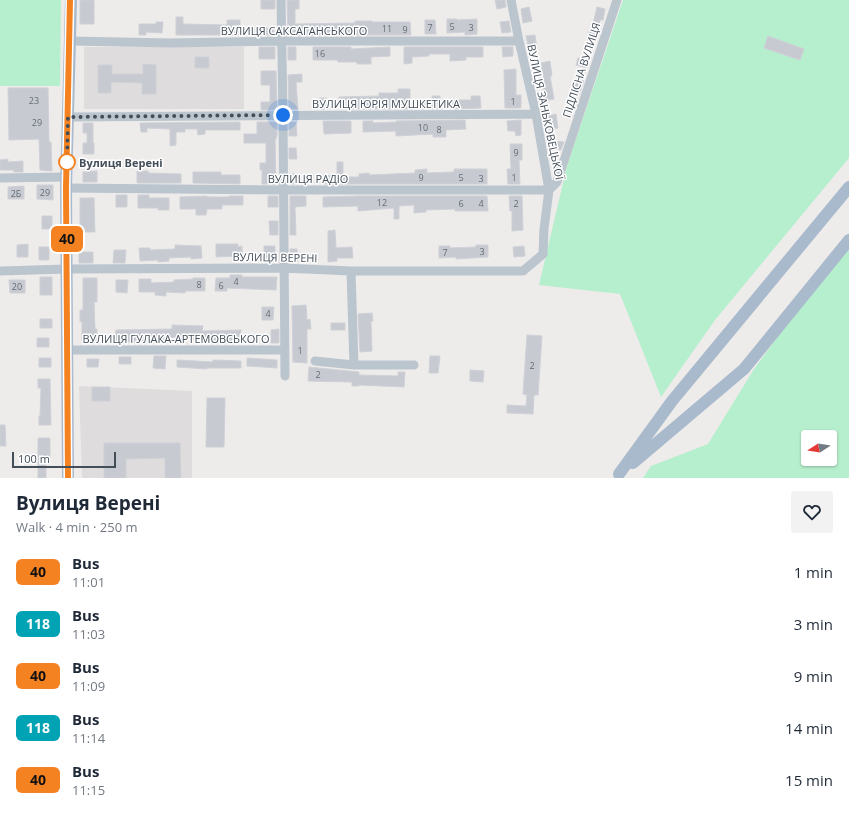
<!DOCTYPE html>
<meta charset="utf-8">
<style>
:root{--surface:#fff;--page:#f2f2f3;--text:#1f2937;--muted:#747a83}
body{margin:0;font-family:"Open Sans",sans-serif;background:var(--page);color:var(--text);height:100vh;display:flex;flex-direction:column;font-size:15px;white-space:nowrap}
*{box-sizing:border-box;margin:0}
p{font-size:13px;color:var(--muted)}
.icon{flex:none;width:22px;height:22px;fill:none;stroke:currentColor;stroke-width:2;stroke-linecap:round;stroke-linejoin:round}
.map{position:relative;height:478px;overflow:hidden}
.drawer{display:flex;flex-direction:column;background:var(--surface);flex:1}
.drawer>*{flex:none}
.badge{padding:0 8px;border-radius:6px;font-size:14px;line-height:26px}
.needle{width:26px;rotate:258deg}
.tools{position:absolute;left:801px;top:430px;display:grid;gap:8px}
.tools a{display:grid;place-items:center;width:36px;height:36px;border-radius:4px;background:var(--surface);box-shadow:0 1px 3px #0004;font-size:20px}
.scale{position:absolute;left:12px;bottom:10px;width:104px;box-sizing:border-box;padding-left:4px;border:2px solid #434e59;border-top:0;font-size:11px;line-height:14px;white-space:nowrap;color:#434e59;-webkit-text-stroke:3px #fff;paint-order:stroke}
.you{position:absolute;width:20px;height:20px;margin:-10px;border:3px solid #fff;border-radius:50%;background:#1a73e8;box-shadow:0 0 0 6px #1a73e833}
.map>.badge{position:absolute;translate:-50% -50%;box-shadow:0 0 0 2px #fff}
.round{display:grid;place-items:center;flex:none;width:42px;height:42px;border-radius:4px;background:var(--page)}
.overview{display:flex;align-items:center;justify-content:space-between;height:68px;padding:0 16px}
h1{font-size:19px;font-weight:700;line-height:30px}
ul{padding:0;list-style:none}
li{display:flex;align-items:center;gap:12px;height:52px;padding:0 16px}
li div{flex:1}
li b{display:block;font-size:15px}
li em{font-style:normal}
li .badge{min-width:44px;font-weight:700;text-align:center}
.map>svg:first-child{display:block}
</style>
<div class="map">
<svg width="849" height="478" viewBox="0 0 849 478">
<rect width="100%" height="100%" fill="#eeebeb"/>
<path fill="#dfdcdd" d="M84,47h160v62h-160z
M79,386l113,5v87h-110z"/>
<path fill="#b6efcd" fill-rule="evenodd" d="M0,0h61l-1,86h-60z
M623,0h226v158l-134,162 -54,77 -41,-103 -81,-9 28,-119z
M849,245v233h-206l8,-12 57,-22 46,-75 70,-95zM808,437h22v22h-22z"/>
<path fill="#c7cad0" stroke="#ced1d7" d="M80,0h14v24h-14z
M261,0h14v9h-14z
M287,0h12v9h-4v15l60,-1v-2h17v1h38l1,13h-123z
M495,0h10l1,7 -9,2z
M529,7l3,14 -9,2 -2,-14z
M597,7l8,2 -2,11h-3l-4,21 -9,-2 3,-11h2z
M176,17h7v7l44,1v-5h13v15h-64z
M447,19h10v1l20,-1v15l-12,1v-3l-18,1z
M425,20h10l1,14h-11z
M509,21l2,11 -9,1 -2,-11z
M156,22h7l-1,11 -16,-1v3h-7v-11h17z
M255,28h19v7h-19z
M535,35l2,14 -8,2 -3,-15z
M768,36l36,13 -4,11 -36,-12z
M259,47h16v12h-16z
M288,47h8v13h-8z
M313,47h38v2l39,-2v9l-19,1v7h-14v-2h-19l-1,-2h-24z
M404,47h79v10h-17v3l-16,1v-7h-21v2l-17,1v6l-8,1z
M502,47h11v9l-10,1z
M195,57h14v11h-14z
M578,58l11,2 -2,8 -11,-3z
M550,61l2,15h-2l4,23 -9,2 -2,-14 2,-1 -4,-23z
M143,64l13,1v29h-14v-11l-31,-1v11h-13v-28h14v9h31z
M516,69v26h5v13h-16l-1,-38z
M261,71h15l1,39h-16v-8h9v-17h-9z
M302,74v8h-6l2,27h-9l-1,-34z
M575,79l9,2 -5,14 -8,-2z
M8,88h40l1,54h2l1,29 -12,-1 -1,-31 -30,1z
M398,89h12v12l22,-1v-4h8l1,13h-101l-1,-12 40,-1v-3h19z
M471,96h9l1,12 -28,1v-9h18z
M319,98h8l1,11h-9z
M556,114l2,14 -8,2 -3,-14z
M465,120l1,9 -20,1v7h-13v-3l-37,2v-5l-33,1v-11h10v2l23,-1v-1z
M521,120v15l-5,1 -1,-5h-7l-1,-10z
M323,121h28v12l-27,1z
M240,122v8h-35v4l-7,1 -1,-6h-12v3h-9v13l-6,1v-17l-23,-1v4h-6l-1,-9z
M257,122h20v14l-1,3h-1l1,45h-14v-14h-2v-7h6v-20h-22v-9h13z
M289,122h7l1,14h-8z
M83,123h10v20h1v11h-11v-11h4v-10h-4z
M553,141l11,1 -3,8 -8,-1z
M510,144h12v16h-3l1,24h-12l-1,-15h4z
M289,148h7l1,11h-8z
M8,159v3l15,-1v11h-9l-1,-2h-13v-10z
M337,162h6v15h16v-3l10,-1v2l46,-2v-3l12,-1v4l27,-1v-3h33v15h-165l-1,-8 16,-1z
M97,171v11h-14v-10z
M137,171h11v2l33,1v9h-44z
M193,172h28v3h19v9l-47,-1z
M289,174h9v10h-8z
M37,185h16v15l-16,-1z
M24,186v13h-16v-12z
M116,195h11v12h-11z
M138,195h11v3h20v12h-11v-2h-20z
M207,196v1h22v-1h14v9h-21v4h-15l-1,6h-10v-6h-16v-12z
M268,196h10v11h-10z
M290,196h16v10l-11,1 1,28h-6z
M359,196h128l1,15h-33v-2l-29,1v2l-12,1v-8l-15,1v13h-5v-11l-36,3v-5l-35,1v-10z
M509,196h13l1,34 -11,1v-20h-2z
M80,198h14l1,34h-15z
M42,216h10v13h-10z
M269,221h9v14h-8z
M335,230l1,18 16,-1 1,11h-16v3l-9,1v-31z
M28,244v13h-11v-12z
M216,244h22v3l4,-1v10l-26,1z
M175,245l26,1 1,12 -11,1v-2l-22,1v3l-11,1v-2l-18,1 -1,-13h11v2l25,-1z
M476,245h12v12l-32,2v-2l-17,1v-12h11v2l26,-1z
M264,246h11v12h-11z
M524,246l1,10 -11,1 -1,-10z
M39,247h10v13h-10z
M290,249h7l1,12h-8z
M114,250h12l-1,13h-12z
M79,252h14v11h-14z
M230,275h12v2h35l-1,13 -49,-2v3h-12l1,-13h14z
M40,277h12v18h-12z
M83,278h14v24h-3l1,27h2v12h-15v-20l-2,1v-12h3z
M193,278h12v13h-20v2l-19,-1v4l-11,-1v-3h-16v-13h12v4l23,-1v-2l19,-1z
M9,280h16v13h-15z
M116,280h12l-1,13 -11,-1z
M306,305l1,15 3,-1 1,10h-4v34l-14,-1 -1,-56z
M262,307h12l-1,13h-11z
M372,313l1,8h-2l1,30 -12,1 -2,-38z
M40,319h12v9h-12z
M331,323h14v7h-14z
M172,325l31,1 -1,5 39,-1 -1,13h-29v-3l-47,-3 -1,5h-36v1h-12l1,-13 56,-1z
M279,329v14h-8v-13z
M527,335l15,1 -4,59h-4l-1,19 -26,-1v-8l19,1 1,-11 -4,-1z
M37,338h12v9h-12z
M154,356h12l-1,13 -12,-1z
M430,356h10l-2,17h-9z
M119,357h12v7h-12z
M39,358h12v9h-12z
M247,358l30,2v8l-30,-2z
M87,359h12l-1,8h-11z
M177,360l36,2v-2l28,1v7h-34v1l-30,-2z
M309,367l50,5v3l39,1v-4h7l-1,15 -45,-2v1h-7v-4l-44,-1z
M470,370l14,1 -1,11 -13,-1z
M38,379h12l1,46h-12v-9h1l1,-28h-3z
M92,387h18v14h-18z
M207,398h18l-1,49h-18z
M0,425h5l1,21h-6z
M38,438h12v26h-4v14h-8z
M104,443h76l1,35h-16v-20l-39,1v19h-22z"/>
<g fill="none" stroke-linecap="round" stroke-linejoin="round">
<path stroke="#bbc5ce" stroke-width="9" d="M281,0l2,115 2,261
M70,41l101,2 111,-2h237
M68,117l468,-3
M0,178l67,-1
M66,188l217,2h266l8,-8 60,-182
M0,271l67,-2 216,-1 68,3h172l20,-17 1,-25 5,-39 -13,-76 -17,-73 -8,-41
M351,271l3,94h60
M68,350h216
M315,361l39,4"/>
<path stroke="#a9bacc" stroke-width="12" d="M633,463l111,-94 105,-129
M619,474l53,-73 177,-214
M68,478l-2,-290 5,-188"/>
</g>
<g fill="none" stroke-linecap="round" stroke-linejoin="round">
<defs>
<path id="line" d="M68,478l-2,-290 4,-188"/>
</defs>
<use href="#line" stroke="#fff" stroke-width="9"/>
<use href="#line" stroke="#f58220" stroke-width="6"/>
<path stroke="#434e59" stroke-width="4" stroke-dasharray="0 7.2" d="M67,162l1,-45 215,-2"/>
</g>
<circle fill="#fff" stroke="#f58220" stroke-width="2" cx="67" cy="162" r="8"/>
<g text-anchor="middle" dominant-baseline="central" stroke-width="3" stroke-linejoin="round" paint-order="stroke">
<g font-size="9" fill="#646d77">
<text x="452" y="26">5</text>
<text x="430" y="27">7</text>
<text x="471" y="27">3</text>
<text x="387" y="28">11</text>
<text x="405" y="29">9</text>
<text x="320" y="53">16</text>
<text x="34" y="100">23</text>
<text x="513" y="101">1</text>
<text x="37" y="122">29</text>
<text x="423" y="127">10</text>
<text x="439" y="129">8</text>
<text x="516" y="152">9</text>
<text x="421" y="177">9</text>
<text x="461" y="177">5</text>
<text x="514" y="177">1</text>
<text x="481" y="178">3</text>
<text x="45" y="192">29</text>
<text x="16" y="193">2Б</text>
<text x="382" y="202">12</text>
<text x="461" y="203">6</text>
<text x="481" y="203">4</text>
<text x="516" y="203">2</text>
<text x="482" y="251">3</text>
<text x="445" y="252">7</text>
<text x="236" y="281">4</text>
<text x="199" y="284">8</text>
<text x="221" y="285">6</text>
<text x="17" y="286">20</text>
<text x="268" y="313">4</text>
<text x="300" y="350">1</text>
<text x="532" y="365">2</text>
<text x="318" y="374">2</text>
</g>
<g font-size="11" fill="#434e59" stroke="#fff">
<text x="294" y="30">ВУЛИЦЯ САКСАГАНСЬКОГО</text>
<text transform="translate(581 70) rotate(-72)">ПІДЛІСНА ВУЛИЦЯ</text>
<text x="386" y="103">ВУЛИЦЯ ЮРІЯ МУШКЕТИКА</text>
<text transform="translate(546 112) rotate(78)">ВУЛИЦЯ ЗАНЬКОВЕЦЬКОЇ</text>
<text x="308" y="178">ВУЛИЦЯ РАДІО</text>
<text transform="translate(275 257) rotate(1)">ВУЛИЦЯ ВЕРЕНІ</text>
<text x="176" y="338">ВУЛИЦЯ ГУЛАКА-АРТЕМОВСЬКОГО</text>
</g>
<g font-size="11" font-weight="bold" fill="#434e59" stroke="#fff" text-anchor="start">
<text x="79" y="162">Вулиця Верені</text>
</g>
</g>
</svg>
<div class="tools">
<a><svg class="needle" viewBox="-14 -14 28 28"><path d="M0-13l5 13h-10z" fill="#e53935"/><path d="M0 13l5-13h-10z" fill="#747a83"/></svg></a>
</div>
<div class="scale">100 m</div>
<div class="you" style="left:283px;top:115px"></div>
<b class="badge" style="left:67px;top:239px;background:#f58220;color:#111">40</b>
</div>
<section class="drawer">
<div class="overview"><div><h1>Вулиця Верені</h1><p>Walk · 4 min · 250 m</p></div><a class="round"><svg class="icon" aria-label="heart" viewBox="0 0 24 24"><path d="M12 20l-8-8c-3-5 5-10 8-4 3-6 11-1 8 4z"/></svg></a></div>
<ul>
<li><span class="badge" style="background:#f58220;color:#111">40</span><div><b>Bus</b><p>11:01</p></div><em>1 min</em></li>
<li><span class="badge" style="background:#00a3b4;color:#fff">118</span><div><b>Bus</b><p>11:03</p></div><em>3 min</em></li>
<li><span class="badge" style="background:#f58220;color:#111">40</span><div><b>Bus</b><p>11:09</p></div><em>9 min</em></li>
<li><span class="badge" style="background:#00a3b4;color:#fff">118</span><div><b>Bus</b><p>11:14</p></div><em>14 min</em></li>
<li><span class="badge" style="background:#f58220;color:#111">40</span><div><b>Bus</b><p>11:15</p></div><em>15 min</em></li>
</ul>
</section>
